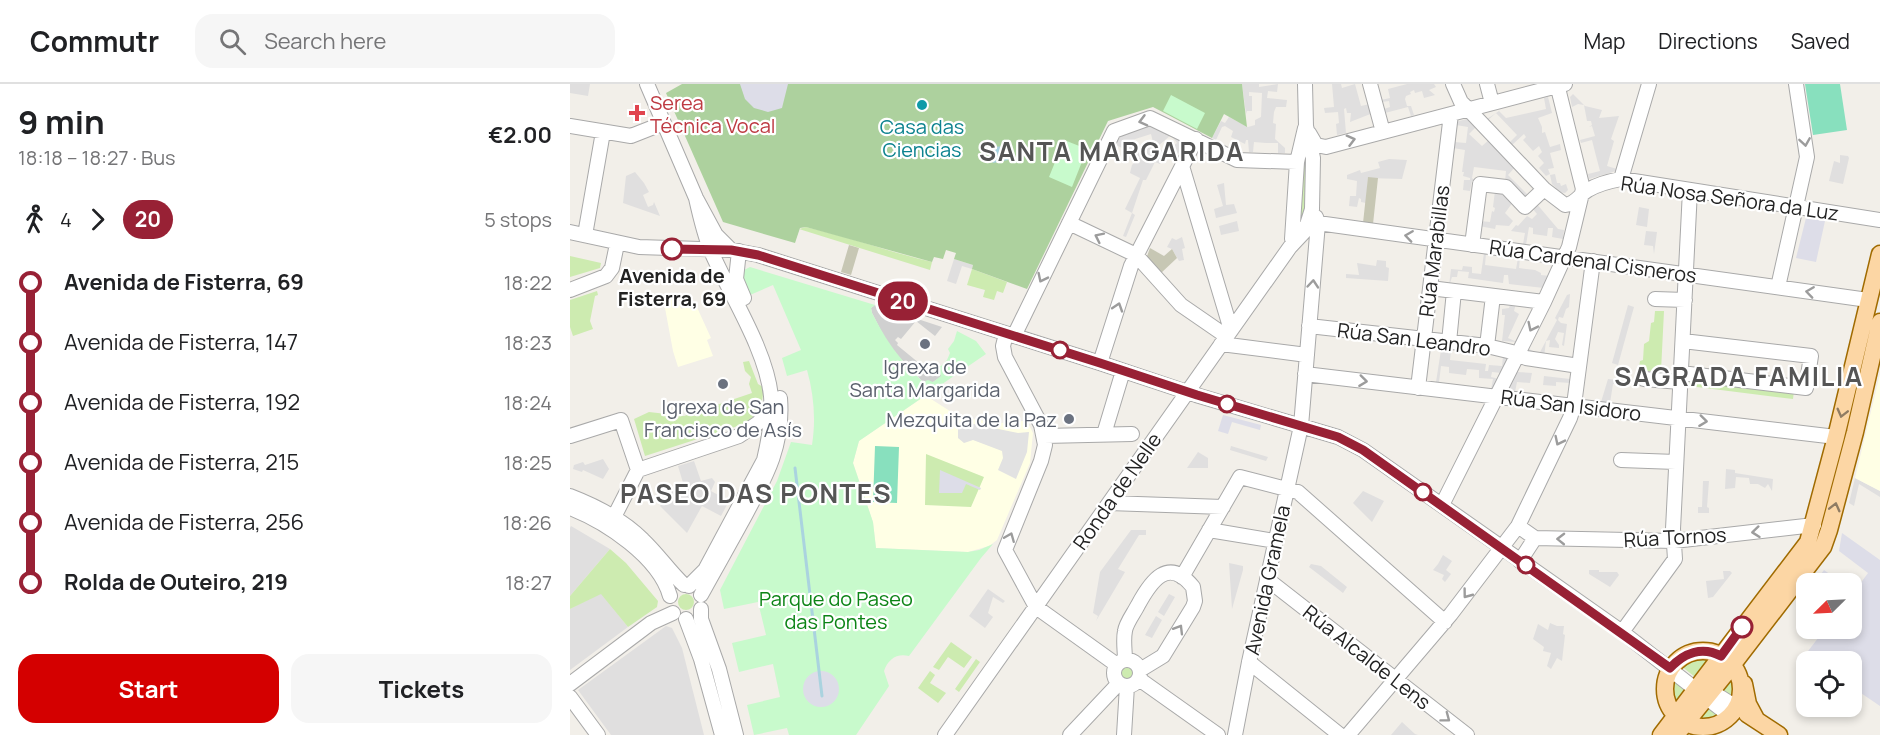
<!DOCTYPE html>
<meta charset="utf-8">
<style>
:root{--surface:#fff;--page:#f6f6f6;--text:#202124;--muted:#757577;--line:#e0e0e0;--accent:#d40000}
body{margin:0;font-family:Manrope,sans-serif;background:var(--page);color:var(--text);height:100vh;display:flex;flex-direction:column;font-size:22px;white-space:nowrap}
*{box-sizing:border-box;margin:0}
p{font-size:20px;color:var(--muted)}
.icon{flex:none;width:33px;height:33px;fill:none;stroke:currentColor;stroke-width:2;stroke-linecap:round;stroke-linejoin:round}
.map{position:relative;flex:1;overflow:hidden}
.sheet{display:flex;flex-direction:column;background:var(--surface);width:570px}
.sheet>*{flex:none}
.badge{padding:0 12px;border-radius:20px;font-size:21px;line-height:39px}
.needle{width:39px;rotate:246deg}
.tools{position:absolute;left:1226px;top:489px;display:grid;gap:12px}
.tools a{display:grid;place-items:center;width:66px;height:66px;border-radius:12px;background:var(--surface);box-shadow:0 3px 9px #0003;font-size:30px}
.map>.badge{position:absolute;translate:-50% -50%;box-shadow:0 0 0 3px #fff}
.legs{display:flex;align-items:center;gap:9px;height:66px;padding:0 18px;font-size:20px}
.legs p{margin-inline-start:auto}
.head{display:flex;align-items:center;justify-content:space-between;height:102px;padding:0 18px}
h1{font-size:33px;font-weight:700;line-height:45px}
.cta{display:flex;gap:12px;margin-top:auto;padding:12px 18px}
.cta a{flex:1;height:69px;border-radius:18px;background:var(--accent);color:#fff;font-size:24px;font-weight:700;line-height:69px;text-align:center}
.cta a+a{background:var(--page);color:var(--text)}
ul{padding:0 18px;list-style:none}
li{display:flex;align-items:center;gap:21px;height:60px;font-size:22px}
li i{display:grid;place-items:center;width:9px;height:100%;margin:0 8px;background:currentColor}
li i::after{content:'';width:15px;height:15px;margin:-8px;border:4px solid;border-radius:50%;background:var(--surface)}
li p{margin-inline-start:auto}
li:first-child i{background:linear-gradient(#0000 50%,currentColor 0)}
li:last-child i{background:linear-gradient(currentColor 50%,#0000 0)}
header{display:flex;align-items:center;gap:36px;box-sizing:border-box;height:84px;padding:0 30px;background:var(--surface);border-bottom:2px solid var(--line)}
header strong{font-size:28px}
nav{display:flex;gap:33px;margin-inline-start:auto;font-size:21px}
.search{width:420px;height:54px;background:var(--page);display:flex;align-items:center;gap:15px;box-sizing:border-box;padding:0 21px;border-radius:18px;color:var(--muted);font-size:22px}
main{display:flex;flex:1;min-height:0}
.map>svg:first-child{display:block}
</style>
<header>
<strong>Commutr</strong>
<div class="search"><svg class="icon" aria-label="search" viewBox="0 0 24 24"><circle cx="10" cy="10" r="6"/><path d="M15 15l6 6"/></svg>Search here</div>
<nav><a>Map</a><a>Directions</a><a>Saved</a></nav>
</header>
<main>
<section class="sheet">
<div class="head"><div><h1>9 min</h1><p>18:18 – 18:27 · Bus</p></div><b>€2.00</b></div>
<div class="legs"><svg class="icon" aria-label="walk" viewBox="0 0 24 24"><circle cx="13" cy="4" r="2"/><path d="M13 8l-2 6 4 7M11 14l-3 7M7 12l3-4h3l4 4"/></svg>4<svg class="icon" aria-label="forward" viewBox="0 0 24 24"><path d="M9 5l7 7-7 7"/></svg><b class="badge" style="background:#982135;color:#fff">20</b><p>5 stops</p></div>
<ul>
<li><i style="color:#982135"></i><b>Avenida de Fisterra, 69</b><p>18:22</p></li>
<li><i style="color:#982135"></i><span>Avenida de Fisterra, 147</span><p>18:23</p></li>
<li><i style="color:#982135"></i><span>Avenida de Fisterra, 192</span><p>18:24</p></li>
<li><i style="color:#982135"></i><span>Avenida de Fisterra, 215</span><p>18:25</p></li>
<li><i style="color:#982135"></i><span>Avenida de Fisterra, 256</span><p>18:26</p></li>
<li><i style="color:#982135"></i><b>Rolda de Outeiro, 219</b><p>18:27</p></li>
</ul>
<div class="cta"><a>Start</a><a>Tickets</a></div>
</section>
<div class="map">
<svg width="1310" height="651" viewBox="0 0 1310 651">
<rect width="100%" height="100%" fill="#f2efe9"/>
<path fill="#e0dfdf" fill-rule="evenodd" d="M0,0h20l-2,12 -18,-3z
M672,0h17v3l19,-3 -1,8 -9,-1 -1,7 20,2 -1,7h-10l-2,5 -1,11 3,1 -1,15 10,9v5h-7v-10h-12l-12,-1 -1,10h-4l-1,-12h-2l-1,4 -14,-7 2,-6 -8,-5 -3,1 -6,13 -4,-2 9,-17 4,2 4,-6 19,10 7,-2v-5l6,-3 1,-24 -13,-1v4h3v15h-5l-1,3z
M762,0h9l1,4 13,-4 6,22 9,-2 3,9 -23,9 1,-9h-4l-1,-5 -2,1 2,24 -9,2 -1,-11 3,-1 -1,-11 -13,1 -1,-5 10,-1z
M837,0h27l2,3 -7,3 6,5 -11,3 -2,-7 -7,2 -1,-3 -4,2 1,2 -5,2 -1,3 2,7h4l3,9 -3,1 -3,-9 -23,6 -1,-4 6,-2 -1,-6 -7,1 -1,-2 9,-2 -2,-9z
M1003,10l12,12 17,4 -3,8 20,-2 -8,23 3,2 -7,25 10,3 -1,2 -27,8 -1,-5 12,-3 -4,-15 -4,-16 -11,3 -1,-3 15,-4 -3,-10 -3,1 3,-2 -1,-4h-4l-3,-16 -6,-1 -6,3 -2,-10z
M978,13l4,16 -14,5 4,9v6l3,-1 5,15 10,-3 1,6 -11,3 4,15 -6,1 2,5 -4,2 -7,-8 5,-5 -6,-7 4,-4 -3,-6 -6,5 -10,-11 3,-3 -2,-3 -12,11 -3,-2 8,-8 -21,-22 -8,7 -1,-1 12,-8 7,7 40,-9 -2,-11z
M900,34l7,8 -8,8 13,12 8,-7 26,27 -8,9 21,21 -4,5 -20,-19 1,-11 -32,-4 -2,11 3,3h-3l-2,10 -7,-1 1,-10h6v-2l-7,-2 1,-4h-2l3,-22 -12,-2 1,-6 12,1 2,-16 -12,-2v-3z
M582,41l32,16 -9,20 -6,-3 -7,2 -2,4 -5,-2 -9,18h-3l-11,33 3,2 -9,22 -3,-1 9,-23 -7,-4 15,-31 -10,-5 2,-8 8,-8 -24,-12 5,-10zM581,50l2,8 -2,5 -15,5 -2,-3h-2l-3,-8zM601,51l6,8 -13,10 -6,-7z
M1270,71l8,1 1,2 -6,26 -14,-3 5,-20 6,2z
M819,75l18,1 -5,19 -34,-1 -2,25 -5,-1v-3l-2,-1 -2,9 -8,-1 1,-10h6l1,-15 -10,-2v-4l13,-5 1,3 19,-5 -2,-6z
M65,88l9,11 5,9 -6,3 5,12 5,-2 1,-3 6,14 -37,-13 3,-27z
M985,90l2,9h3l1,3 5,-2 2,6 -3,3 -8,-1 -3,-2 2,-2 -4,-4 -2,-9z
M654,99l2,22 8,-1 3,9 -21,5 -2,-9 9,-3 -6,-21z
M925,107l8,1 10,10 -8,11 8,8 -4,5 -13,-1 -1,4 -16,-3 1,-5 10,1 2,-11 2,1 1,-4 -2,-1z
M966,119l22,26 6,1 -1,9 -11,-2 1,-9h-5l-1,8 -14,-2v-6l-4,-1 -3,18 -3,-1 2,-11 -14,-2 5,-6 2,1 9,-10 5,3 5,-5 -5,-6z
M1069,123l10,2 -2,18 -11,-2z
M667,137l2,10 -18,4 -2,-9z
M1076,147l11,1 -3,22 -1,-8 -9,-1z
M612,153l3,11 -3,1 2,11 -5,1 -7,-12 -5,-2 5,-9 4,2z
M914,169l2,1 -1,11 31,4 2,-11h2l-1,10 16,2 6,3v2l9,1 -6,12 -35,-4 -1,-9h-4l-1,8 -35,-5 1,-6 -11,-1 -1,6h-5l-3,9 2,-17 11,1 1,-4 9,1v6l9,1z
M384,175l19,6 -1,4 -10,-3 -6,18 -9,-3z
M807,176l9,1v6l3,1 -1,13 -42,-3v-4l13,1 -2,-12 19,3z
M1000,210l-1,13 -3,2 -3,9 -4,-1 -1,3 3,3 6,1 -3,22 -2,-1 2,-12 -6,-1 -3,7 4,6v3l-10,-1 1,-7 -4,1 -2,16 -18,-3 3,-5 10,5 18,-34 -2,-2 12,-23z
M941,218l5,1 -2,8 5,3 -11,24 9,4 -15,-1 3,-26h-3v-6l7,-1z
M1058,221l6,2 -16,58 -6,-2z
M871,266h10l-1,10 36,4 -1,7h3l1,-6 13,1 1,-10 6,1 -7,16 -10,-1 -1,5 8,2 -6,10h-2l2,-10 -14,-1v-8l-12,-1 -1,6 -17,-2v-6l-8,-1 -2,16h-3z
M947,288l15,1 -2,10 -13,-1 -2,10 -7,-1z
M974,292l26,3v4l-14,-1v4l-13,-1z
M1038,295l19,2 -1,4 -13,-1 -3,19 -9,-1z
M661,362l37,11 -2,4 -36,-11z
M628,368l10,6v10h-21z
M33,375l6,10 -6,10 -20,-9 -1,2 -9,-3 1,-4 9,-3 2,3z
M124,377l7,20 11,-3 3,4 -4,9 18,10 -8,15 -19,-10 -15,27 -27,-27 8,-14 16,-6 -6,-20z
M1156,385l9,1v3l38,6 -1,12 -4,-7 -3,4 -7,-4h-8l-1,-6 -13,-1 -1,11 -10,1z
M1285,394l25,13v6l-21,-13 -5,22 -5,-3z
M1133,397h6l-2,26 2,1v5h-11v-6h4z
M793,407l21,10 -12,21 -19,-19z
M1,442l39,23 -40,47v-68z
M561,446h15v5h-7l-21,34 7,3 -29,49 2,-5 -5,-3 7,-41z
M873,471l9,6 -6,9 5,4 -6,8 -3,-3 2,-4 -11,-5 5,-6z
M659,479l14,3v4l-11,39z
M741,480l10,2 26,21 -4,6 -34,-26z
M1019,486h10v2h18l2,3 -9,12 -21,-13z
M1153,487h7l2,2 -19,24 -5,1 -2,-17 18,-2z
M418,505l17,12 -2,2 -10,-6 -5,16 5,4 -8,11 -16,-12z
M31,509l27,34 -58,43v-61z
M599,510l6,3 -11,19 -6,-4z
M586,532l6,4 -10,18 -7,-3z
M980,539l7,3h7l-1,8 2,1 -3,26 -5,-3 -6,11 -4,-3 4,-13 -8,-2 1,-4 -11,-8 5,-15 10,6z
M96,542l6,2 10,20 22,87h-93l-33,-45z
M832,638l13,12 3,1h-27z"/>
<path fill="#ffffe5" d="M90,214l17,1 4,10 14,-6 16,35 -4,2 6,16 -35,11 -5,-16 -8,-43z
M1310,290v117l-25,-13z
M352,314l9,1 22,14 19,6 29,4 22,-2 6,4 4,8 -3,30 -33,77 -8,6 -21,6 -92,-4 -3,-26 -20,-59 6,-22z"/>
<path fill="#d0d0d0" d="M305,221l67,22 -7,9 -19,-15 -15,18 -3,-2 -3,3 3,3 -1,2 28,23 5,-5 12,13 -9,6h-10l-25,-26 -11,-14 -15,-29 -1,-5z"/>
<path fill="#c7c7b4" d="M798,93l10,1 -5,46 -10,-1z
M279,161l10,3 -8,27 -10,-3z
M580,164l14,8 8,-7 5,9 -17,16 -14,-15z"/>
<path fill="#cdebb0" d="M732,71l7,1 -4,60h-5z
M236,143c43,10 84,25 126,35l-2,8 -131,-41z
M0,172l31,7 -1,5 -30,9z
M402,185l35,13 -4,11 -6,-2 -3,9 -11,-3 2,-7 -18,-5z
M27,207l1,4 -3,1 -5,25 3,8 -20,7 -3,-9v-27z
M1085,227h9l-3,60h-15l-2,-4h-5l1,-6 3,-1 1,-16 5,-3 2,-18 3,-1z
M179,277l9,23 5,3c1,17 -5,29 -19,37l-99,32 -11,-37 15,-7 35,4 68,-23 -3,-9 2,-7 -6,-6 -2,-9z
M1120,295l104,12 -1,8 -104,-13z
M356,370l58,23 -13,30 -46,-2z
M40,465l16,14 32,38 -1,6 -29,20 -27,-33 -31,15v-13z
M108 518a8 8 0 1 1 16 0a8 8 0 1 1-16 0Z
M381,558l21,15 -8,11 -16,-11 -9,13 -6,-3z
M1133,572l8,2 -16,19 -14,-11 6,-5z
M406,575l4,3 -21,30 -4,-3z
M550 589a7 7 0 1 1 14 0a7 7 0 1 1-14 0Z
M360,587l5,4 -5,8 16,10 -8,10 -20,-15z
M1163,592l3,13 -2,14 -15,-10z
M1101,595l14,10 -13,17 -4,-13z
M1139,622l14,11 -15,6 -13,1z"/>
<path fill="#add19e" d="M112,0h560l5,43 -23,-13 -12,24 -59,-31 -45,14 -81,168 -55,-20 1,-4 -19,-6 2,-6 -10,-3 -3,9 -9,-2 -2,5 -126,-35 -6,1 -5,15 -72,-21 -57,-129z"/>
<path fill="#c8facc" d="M601,11l34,18 -8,16 -34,-18z
M494,56l23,9 -15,38 -23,-10z
M180,183l125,38 -4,3 1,5c16,31 26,44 51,69l5,-2 5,2 8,-6 -7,-10 2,-1 5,1 6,-6 3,-7 -2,-4 6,-8 3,-10 19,10 10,13 -127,87 -6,22 20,59 3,26 92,4 11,-2 14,-6 -12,14 -72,98c-12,-3 -21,3 -25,15l5,15 -33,49h-67l-2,-7 -33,7 -7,-30 33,-8 -7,-33 -34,8 -7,-29 34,-8 -8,-33 -34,7 -4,-19 57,-109 14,-39 21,3c4,-25 2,-50 -5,-75l-20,6 -5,-18 19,-8 -28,-65 -23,10 -7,-18 1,-7z"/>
<path fill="#88e0be" d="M1235,0h35l7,46 -34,5z
M305,362l24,1 -2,56 -24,-1z"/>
<path fill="#e2e2e2" d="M394,338l54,11 11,-1 -2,20 -11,27 -18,-9 5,-12 -1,-7 -29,-11 -9,3 -6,-5v-12z"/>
<path fill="#dddde8" d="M170,0h48l-6,24 -14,4 -14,-4 -9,-9z
M1236,134l19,3 -9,41 -20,-4z
M653,331l38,10 -1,5 -28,-8 -4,12 -10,-3z
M370,386l41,18 -1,2 -14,-6 -4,9h-23z
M1272,449l38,27v146l-28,-19 -1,-25 -35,-1 -11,-6 20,-26 26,-1v-38l3,2 14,-19 -29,-22z
M1254,486l18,13h-25l-2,-1z
M233 605a18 18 0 1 1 36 0a18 18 0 1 1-36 0Z"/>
<path fill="#aad3df" d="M435,62l5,2 1,6 -3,6 -15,3 -2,-9 2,-7z"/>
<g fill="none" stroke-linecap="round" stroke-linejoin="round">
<path stroke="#aad3df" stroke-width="3" d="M225,384l27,228"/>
<defs>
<path id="minor" d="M77,0l49,114 20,37 15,15
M800,0l13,48
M883,0l8,18 7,7 76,80 21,16c11,-1 14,-10 23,-15 10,-6 22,-9 33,-11l259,41
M917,0l5,19
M0,42l61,10 33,-13
M739,49l7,12 10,2 239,-63
M612,82l49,164
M1051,95l28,-95
M499,139l67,32 45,50 45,31
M731,145l17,-6 550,77
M0,148l69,15 92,3 27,5 342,108 96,32 142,42 25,13 259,182 108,84
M15,151l18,-103
M722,155l5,-77 8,-34
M902,161l8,-61 26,3 19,20 19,-18
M169,167l-3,28 8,19
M1208,203l29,-130 -11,-73
M860,204l114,14
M0,206l36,-14 6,-8 5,-24
M1085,215l30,1
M739,242l178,20 25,6 14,6 53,8
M436,250l-3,12 2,11 36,68 4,20 -4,16 -36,89 31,57 81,58
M444,252l100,-205 36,-13 87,42 60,2
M879,258l5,-51
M651,260l86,11
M917,262l6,-50
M530,279l31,-97 65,-127
M1111,289l125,15 5,-32 -128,-15
M735,290l531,63
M1074,295l36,3
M848,304l33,-274
M534,350l19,-63
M0,352l51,-16 17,50 -24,47
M474,352l88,-2
M1051,376l55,2
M68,386l101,-34 19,-13 14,-14
M0,412c26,10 53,24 73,44 15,14 26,31 41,45
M539,419l114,4
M872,421l102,-203 25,-55 14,-58 -26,-105
M0,424c36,14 89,49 100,88
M948,442l52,-108 4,-13 19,-144
M639,446l66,11
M965,454l139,3 140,-16
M612,493l58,-100 58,15 147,130
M697,495l200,156
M119,502l16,-16 59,-110c5,-21 9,-42 7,-64 -5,-47 -41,-101 -60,-145 -7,-17 -11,-35 -15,-53
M131,511c13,-24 27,-48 40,-72 23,-43 43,-75 39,-125
M131,525v10l18,50 17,66
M116,535l15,40 21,76
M1052,548l53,-73 -2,-30 17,-339
M544 589a13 13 0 1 1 26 0a13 13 0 1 1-26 0Z
M555,576c0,-9 -2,-20 0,-29 1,-8 9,-18 13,-26 13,-24 30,-49 55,-18l2,14 -2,6 -30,49 -23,14
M679,578l91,73
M569,595l79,56
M0,600l81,-61 22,-10
M1139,606l27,17
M0,613l28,38
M375,651l345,-488 15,-16 7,-22 1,-51 -7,-32 -1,-42
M500,651l49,-52
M554,651l3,-49
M665,651l14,-73 52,-236 17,-203 -2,-6
M778,651l103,-121 67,-88 17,12 -15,23"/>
<path id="major" d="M1095 605a38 38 0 1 1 76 0a38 38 0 1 1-76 0Z
M1174,600l4,20 8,15
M1177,630l32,21
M1091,651l147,-193 28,-105 44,-183
M1106,651l51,-63 96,-125 6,-17 26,-98 25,-110"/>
</defs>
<use href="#minor" stroke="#a9a9a9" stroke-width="16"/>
<use href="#major" stroke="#a06b00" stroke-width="19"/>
<use href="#minor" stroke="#fff" stroke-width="14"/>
<use href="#major" stroke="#fcd6a4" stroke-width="16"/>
</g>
<defs><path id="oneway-chevron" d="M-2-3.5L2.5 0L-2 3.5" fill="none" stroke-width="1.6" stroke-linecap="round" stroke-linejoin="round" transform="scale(1.5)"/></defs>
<g stroke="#9c9c9c">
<use href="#oneway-chevron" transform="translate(573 37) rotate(165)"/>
<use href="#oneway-chevron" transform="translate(781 56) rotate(-15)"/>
<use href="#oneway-chevron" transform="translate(1235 58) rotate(81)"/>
<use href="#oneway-chevron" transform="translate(839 152) rotate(-172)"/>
<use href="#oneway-chevron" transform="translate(529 153) rotate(-154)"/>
<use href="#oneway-chevron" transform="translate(472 194) rotate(116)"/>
<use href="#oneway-chevron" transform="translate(743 200) rotate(-85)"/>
<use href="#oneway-chevron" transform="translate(1240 208) rotate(-172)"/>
<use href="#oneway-chevron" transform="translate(548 223) rotate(-72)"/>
<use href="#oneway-chevron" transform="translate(962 243) rotate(116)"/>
<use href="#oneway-chevron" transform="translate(793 297) rotate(7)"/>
<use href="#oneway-chevron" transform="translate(1133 337) rotate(7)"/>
<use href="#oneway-chevron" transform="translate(989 357) rotate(116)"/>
<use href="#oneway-chevron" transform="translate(1186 448) rotate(174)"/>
<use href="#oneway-chevron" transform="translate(440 453) rotate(-68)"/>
<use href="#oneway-chevron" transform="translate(991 455) rotate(-179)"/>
<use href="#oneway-chevron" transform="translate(897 510) rotate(127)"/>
<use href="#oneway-chevron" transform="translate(609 545) rotate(-59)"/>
<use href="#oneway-chevron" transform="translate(876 634) rotate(37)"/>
</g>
<g stroke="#8f7c63">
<use href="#oneway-chevron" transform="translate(1272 329) rotate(104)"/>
<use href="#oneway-chevron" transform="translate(1265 423) rotate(-76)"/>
</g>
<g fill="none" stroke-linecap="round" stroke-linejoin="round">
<defs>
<path id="line-1" d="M102,165l59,1 27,5 342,108 97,32 141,42 25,13 307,218c14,-15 32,-22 51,-12l21,-29"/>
</defs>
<use href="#line-1" stroke="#fff" stroke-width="14"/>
<use href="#line-1" stroke="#982135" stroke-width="9"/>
</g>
<circle fill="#0f9aa8" stroke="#fff" stroke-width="2" cx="352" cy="21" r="6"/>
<path fill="#e0444e" stroke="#fff" stroke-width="2" d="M64 20h6v6h6v6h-6v6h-6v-6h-6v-6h6z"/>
<g fill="#fff" stroke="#982135" stroke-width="3">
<circle cx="102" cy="165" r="10"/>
<circle cx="490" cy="266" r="8"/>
<circle cx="657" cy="320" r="8"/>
<circle cx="853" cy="408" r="8"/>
<circle cx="956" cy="481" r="8"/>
<circle cx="1172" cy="543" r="10"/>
</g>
<g fill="#6b7280" stroke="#fff" stroke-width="2">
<circle cx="355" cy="260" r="6"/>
<circle cx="153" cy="300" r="6"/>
<circle cx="499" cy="335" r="6"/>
</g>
<g text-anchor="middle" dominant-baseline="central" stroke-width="4.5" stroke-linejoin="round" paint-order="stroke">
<g font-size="20" fill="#be3a42" stroke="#fff" text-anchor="start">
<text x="80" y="18">Serea<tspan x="80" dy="23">Técnica Vocal</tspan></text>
</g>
<g font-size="20" fill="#0d838f" stroke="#fff">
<text x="352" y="42">Casa das<tspan x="352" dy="23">Ciencias</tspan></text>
</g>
<g font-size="20" fill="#222" stroke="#fff">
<text transform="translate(1160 114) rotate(8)">Rúa Nosa Señora da Luz</text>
<text transform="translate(864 167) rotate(-83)">Rúa Marabillas</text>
<text transform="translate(1023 177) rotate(8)">Rúa Cardenal Cisneros</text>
<text transform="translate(844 255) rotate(7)">Rúa San Leandro</text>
<text transform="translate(1001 321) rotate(7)">Rúa San Isidoro</text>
<text transform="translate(547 407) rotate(-55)">Ronda de Nelle</text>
<text transform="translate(1105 453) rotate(-3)">Rúa Tornos</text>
<text transform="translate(697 496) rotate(-78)">Avenida Gramela</text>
<text transform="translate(797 573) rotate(38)">Rúa Alcalde Lens</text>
</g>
<g font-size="20" font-weight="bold" fill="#222" stroke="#fff">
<text x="102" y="191">Avenida de<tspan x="102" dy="23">Fisterra, 69</tspan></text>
</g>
<g font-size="20" fill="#5b616d" stroke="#fff">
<text x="355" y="282">Igrexa de<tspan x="355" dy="23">Santa Margarida</tspan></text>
<text x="153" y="322">Igrexa de San<tspan x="153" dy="23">Francisco de Asís</tspan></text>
<text x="487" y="335" text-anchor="end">Mezquita de la Paz</text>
</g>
<g font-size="20" fill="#0c8416" stroke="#fff">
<text x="266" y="514">Parque do Paseo<tspan x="266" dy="23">das Pontes</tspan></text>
</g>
<g font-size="26" font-weight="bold" letter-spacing="1.5" fill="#555" stroke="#fff">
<text x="542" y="67">SANTA MARGARIDA</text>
<text x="1169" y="292">SAGRADA FAMILIA</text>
<text x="186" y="409">PASEO DAS PONTES</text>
</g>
</g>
</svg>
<div class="tools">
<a><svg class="needle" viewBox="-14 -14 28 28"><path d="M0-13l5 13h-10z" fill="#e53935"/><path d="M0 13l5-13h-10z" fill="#757577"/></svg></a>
<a><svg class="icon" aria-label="locate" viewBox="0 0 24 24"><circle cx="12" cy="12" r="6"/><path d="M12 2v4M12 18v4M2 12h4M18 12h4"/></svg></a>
</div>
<b class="badge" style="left:333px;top:217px;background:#982135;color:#fff">20</b>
</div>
</main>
